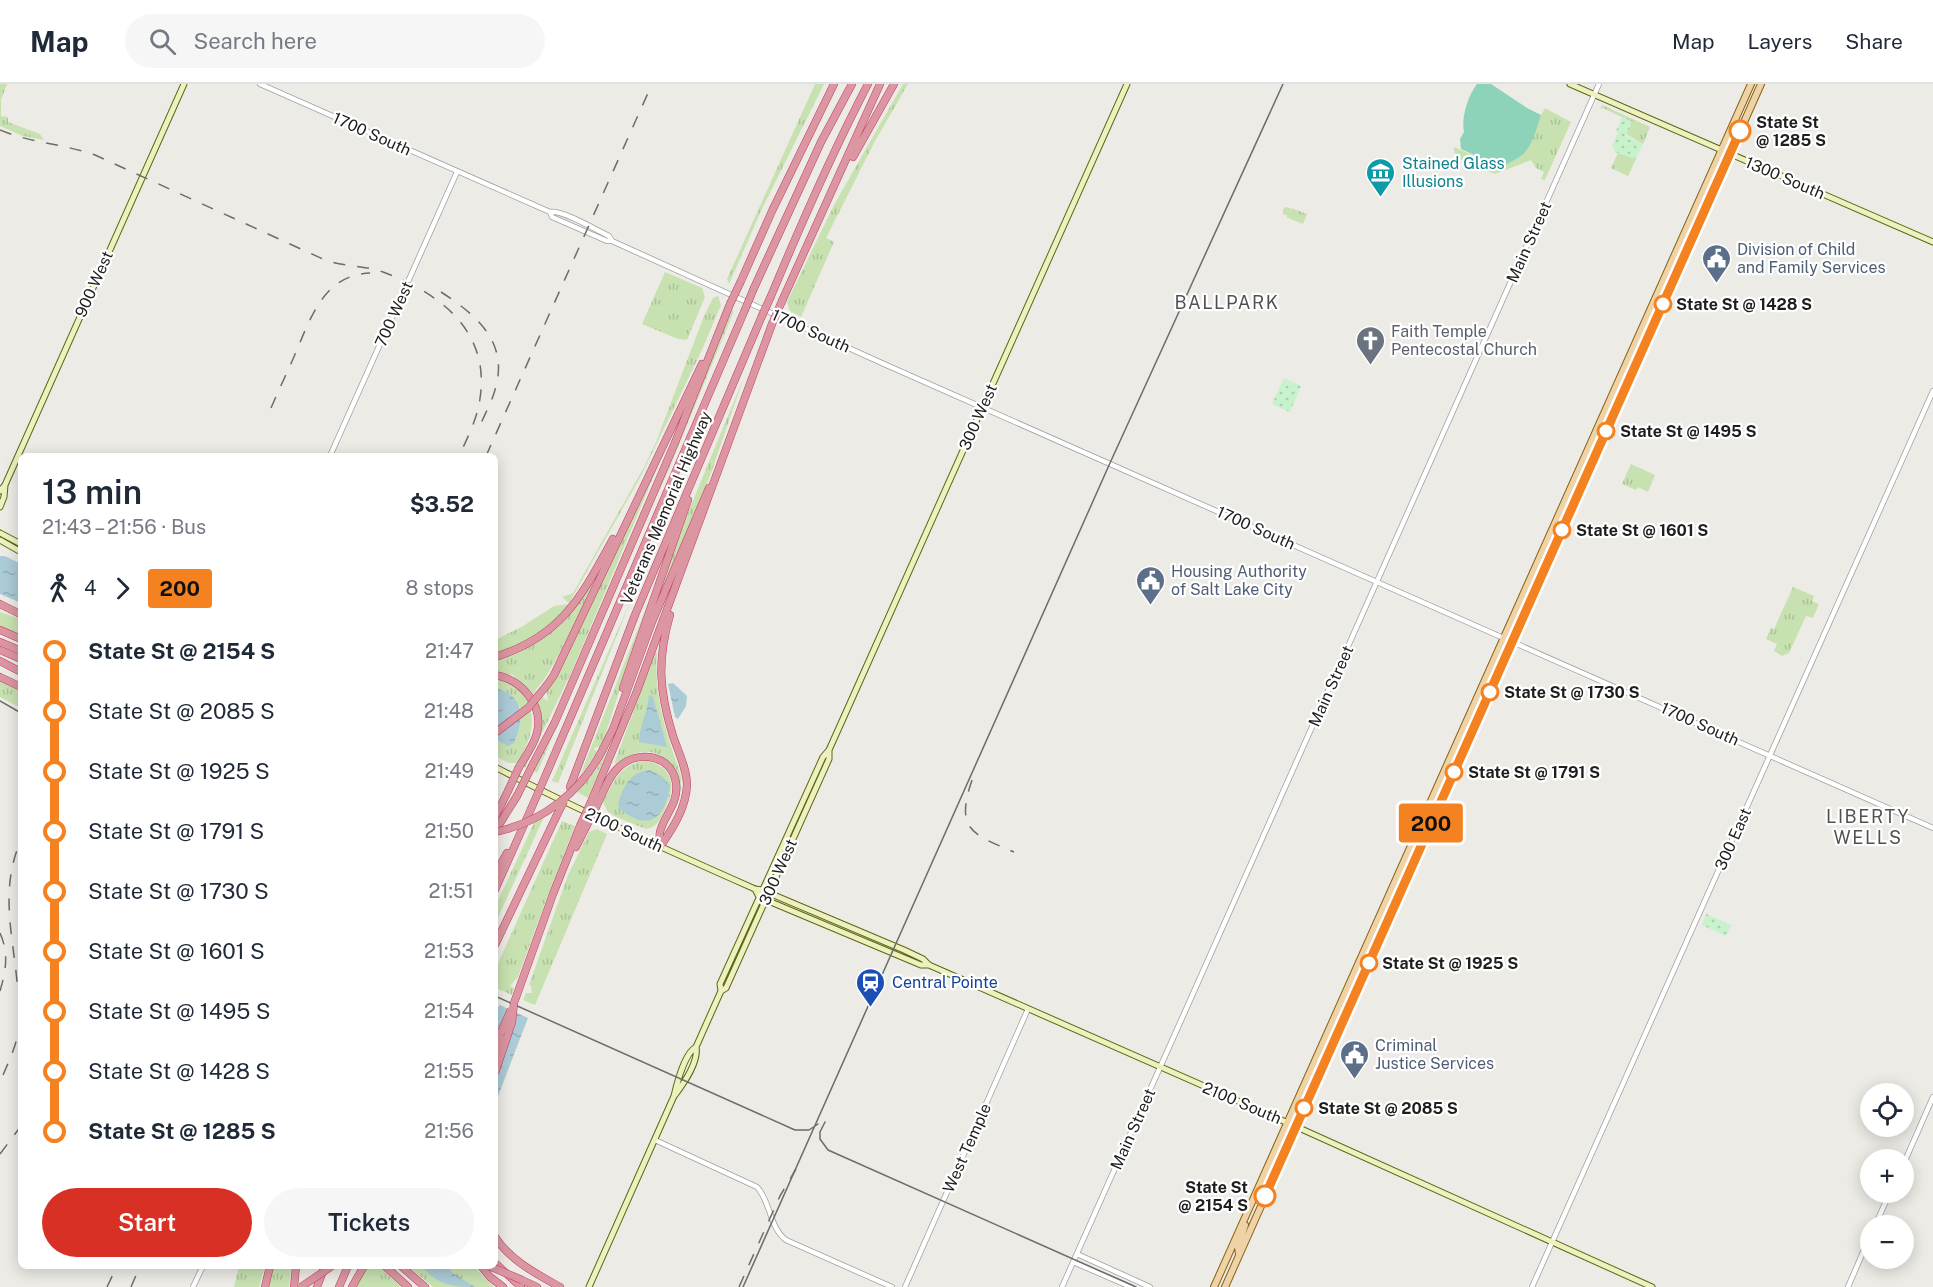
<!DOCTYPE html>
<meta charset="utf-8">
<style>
:root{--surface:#fff;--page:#f6f6f7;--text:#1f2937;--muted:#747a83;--line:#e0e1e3;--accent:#d93025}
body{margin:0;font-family:"Public Sans",sans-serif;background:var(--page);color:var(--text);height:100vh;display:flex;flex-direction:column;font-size:22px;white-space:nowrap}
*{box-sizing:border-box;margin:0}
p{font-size:20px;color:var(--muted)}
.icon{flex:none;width:33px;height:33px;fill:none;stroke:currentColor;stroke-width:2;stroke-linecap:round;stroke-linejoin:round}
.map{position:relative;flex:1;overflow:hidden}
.drawer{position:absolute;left:18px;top:369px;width:480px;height:816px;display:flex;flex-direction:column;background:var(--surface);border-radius:9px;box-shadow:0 3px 15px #0003}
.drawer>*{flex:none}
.badge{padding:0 12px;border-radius:4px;font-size:21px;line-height:39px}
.controls{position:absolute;left:1860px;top:999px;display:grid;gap:12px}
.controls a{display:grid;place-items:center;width:54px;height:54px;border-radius:50%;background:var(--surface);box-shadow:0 3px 15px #0003;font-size:30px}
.map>.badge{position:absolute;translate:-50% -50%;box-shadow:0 0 0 3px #fff}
.legs{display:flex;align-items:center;gap:9px;height:66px;padding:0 24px;font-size:20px}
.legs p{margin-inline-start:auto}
.summary{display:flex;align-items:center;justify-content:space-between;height:102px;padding:0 24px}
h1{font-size:33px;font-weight:600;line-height:45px}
.primary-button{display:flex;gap:12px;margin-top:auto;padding:12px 24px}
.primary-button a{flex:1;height:69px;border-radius:36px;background:var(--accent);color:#fff;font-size:24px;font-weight:600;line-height:69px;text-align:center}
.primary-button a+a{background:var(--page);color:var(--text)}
ul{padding:0 24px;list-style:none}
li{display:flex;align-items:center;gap:21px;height:60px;font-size:22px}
li i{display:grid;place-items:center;width:9px;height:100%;margin:0 8px;background:currentColor}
li i::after{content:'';width:15px;height:15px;margin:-8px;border:4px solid;border-radius:50%;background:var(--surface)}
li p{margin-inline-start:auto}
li:first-child i{background:linear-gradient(#0000 50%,currentColor 0)}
li:last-child i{background:linear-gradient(currentColor 50%,#0000 0)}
header{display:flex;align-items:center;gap:36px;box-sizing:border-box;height:84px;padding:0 30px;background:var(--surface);border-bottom:2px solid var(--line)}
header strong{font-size:28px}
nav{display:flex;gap:33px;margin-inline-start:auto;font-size:21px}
.search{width:420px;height:54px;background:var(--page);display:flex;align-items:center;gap:15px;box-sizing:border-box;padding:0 21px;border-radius:33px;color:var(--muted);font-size:22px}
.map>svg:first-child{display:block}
</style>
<header>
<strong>Map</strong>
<div class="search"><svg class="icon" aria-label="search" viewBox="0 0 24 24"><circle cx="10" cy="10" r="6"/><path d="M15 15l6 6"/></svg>Search here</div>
<nav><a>Map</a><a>Layers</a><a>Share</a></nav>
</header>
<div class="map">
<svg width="1933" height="1203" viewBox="0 0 1933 1203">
<defs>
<pattern id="grass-tufts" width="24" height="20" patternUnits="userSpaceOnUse" patternTransform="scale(1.5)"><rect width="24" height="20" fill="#c8e1b1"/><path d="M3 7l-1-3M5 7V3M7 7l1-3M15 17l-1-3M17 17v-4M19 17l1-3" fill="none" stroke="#abc198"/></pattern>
<pattern id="park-dots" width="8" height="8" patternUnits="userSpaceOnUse" patternTransform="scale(1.5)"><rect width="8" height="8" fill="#c7f2cc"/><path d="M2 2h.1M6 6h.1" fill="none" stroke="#aacfaf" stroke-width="1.8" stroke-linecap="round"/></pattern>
<pattern id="water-ripples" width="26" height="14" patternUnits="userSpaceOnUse" patternTransform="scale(1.5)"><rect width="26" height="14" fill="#abcbd6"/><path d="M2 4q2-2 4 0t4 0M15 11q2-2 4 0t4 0" fill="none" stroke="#93aeb7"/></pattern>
</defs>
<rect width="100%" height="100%" fill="#edebe5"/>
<path fill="url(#grass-tufts)" d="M0,0h7l-6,16v16l7,1v5l32,12 4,6 -21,-4 -23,-10z
M815,0h9l-63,127 -32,73 -2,-5z
M903,0h5l-33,57 -49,97 8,4 -33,75 -11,-6 -3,-9 47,-97z
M1602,21l48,22 -7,17 -17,-10 6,-12 -29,-14 -3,1z
M1545,24l26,14 -26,58 -4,-1 3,-7 -8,-4 -5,-8 -36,14 -40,-17 -1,-10 46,20c36,-13 29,-31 45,-59z
M1618,69l18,6 -8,17 -17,-8z
M1286,123l4,1 1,4v-4l16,6 -4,10 -17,-7 5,-4 -3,3 -5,-2v-5z
M665,188l37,16 3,9 -18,43 -9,-1 -36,-15z
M718,212l3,9 -20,47 -60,124 -72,127 -7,-6 11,-4 71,-126 12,-25 48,-126 9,-18z
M732,226l2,1 -68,165 -18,38 -111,259 -5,-3z
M744,293l-34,99 -64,153 29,-85z
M668,358l-96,229 -47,97 -2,-2 12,-24 2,-42 3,-5 8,6 -2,-13z
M1631,380l24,11 -7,17 -10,-5 -2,3 -14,-6z
M605,475c-13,25 -52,118 -70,131l1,1 -2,3 -21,-19 -18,-3v-11l33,-14 25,-18z
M661,486l-26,71 -31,98 -4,8h-5l-1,2 3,3 -18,26z
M1793,503l21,9 -2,5 7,3 -6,14 -7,-2 -17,37 -7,3 -8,-5 3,-7 -11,-5 5,-11 3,1z
M633,511l-75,188 -6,-2z
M569,520c-22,26 -42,38 -74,50v-14l28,-14 31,-20z
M0,528l21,7v16l-21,-9z
M655,569h2c-4,44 10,82 24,123v20c-2,-24 -14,-50 -45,-43 -8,2 -15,8 -22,11z
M495,594c14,4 25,10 33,23l-7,8c-6,-12 -13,-18 -26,-21z
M0,597l21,10v17l-21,-11z
M530,623c6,22 -3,37 -12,56h-9l-14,-7v-17l3,3z
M610,660l-22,54 -11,-6 19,-22z
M647,677c27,6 29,26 18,48 -5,10 -7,18 -19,20l-30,-12 -8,-5 -5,-10c10,-20 18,-40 44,-41z
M544,733l-49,107v-17l39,-84z
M562,737l13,5 -32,82 -25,69 -8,9 4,2 -2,7 -16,-7 -1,-18z
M597,745l10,5 -72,171 -12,-5 3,-7h6l-1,-7 -2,-1 39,-110 21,-43z
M239,1182h26l-6,21h-25z
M271,1182h20l-2,21h-24z
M367,1182h12l22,21h-45z
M408,1182h65l21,21h-61z"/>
<path fill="url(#park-dots)" d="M1622,33l10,5 -6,14 17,8 -7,15 -21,-7 -3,-6 6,-14 -2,-1z
M1284,294l17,8 -11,26 -18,-8z
M1706,830l25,11 -5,11 -24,-11z"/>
<path fill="#8dd3b9" d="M1477,0h14l36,24 14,7c-9,28 -11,41 -41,52l-39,-18 -1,-10 4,-7c-3,-15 4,-36 13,-48z"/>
<path fill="url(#water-ripples)" d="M0,472h5l16,8v39l-21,-9z
M673,599l14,13 -1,10 -8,13 -3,-2 -7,-33z
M495,604c31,8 29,30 19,55l-6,3 -13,-7z
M649,611l4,2 14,50 -28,-5c0,-15 9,-30 10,-47z
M649,686l13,6 8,9c-2,20 -13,44 -36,33 -6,-3 -12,-6 -16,-12 3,-17 13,-35 31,-36z
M500,921l28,13 -33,86v-93z
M421,1182h26l6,7 22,14c-24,0 -37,-2 -54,-21z"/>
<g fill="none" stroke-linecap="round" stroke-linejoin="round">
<defs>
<path id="tertiary" d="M260,0l290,128c13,-2 46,18 59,24l3,5
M550,128l2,5 55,24h5l272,123 1049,464
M330,372l127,-284
M655,1056l102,47c14,15 12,40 29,53l106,47
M1904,1079l29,-66
M1875,1142l15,-34
M1077,1170l73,33
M1073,1178l58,25
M193,1203l10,-21
M905,1203l123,-278
M1062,1203l537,-1203
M1532,1203l401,-896
M1848,1203l22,-51"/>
<path id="secondary" d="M1570,0l363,158
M0,407l5,-6 179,-401
M0,423l4,-10 1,-12
M0,449l21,11
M0,456l21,12
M495,683c85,44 172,83 260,122l7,1 142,60 19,9 6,6
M755,805l4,8 7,3 155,65h8l359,158 364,164
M721,907l-1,-7 103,-227 6,-7
M675,1011c9,-12 24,-33 21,-48
M589,1203l85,-191c3,-13 11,-43 22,-49l25,-56 5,-3 103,-229v-9l9,-20 289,-646"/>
<path id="primary" d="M1239,1171l-1,-8 7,-22
M1214,1203l537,-1203
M1225,1203l536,-1203"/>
<path id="motorway" d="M853,73l41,-73
M741,197l31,-70 62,-127
M754,204l67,-146 31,-58
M771,212c30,-72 61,-143 97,-212
M782,217l98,-217
M0,520l20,10
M0,546l21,9
M0,558l21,9
M0,566l21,9
M495,573c67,-21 86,-60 118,-118
M0,577l21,11
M495,591c26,4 49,30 42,58 -3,12 -12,24 -18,34
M0,593l21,10
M547,601l7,-10 148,-311
M623,604l65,-188
M603,665l10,-20 39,-107 57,-134
M532,682l23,-44 16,-37 103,-240 56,-141
M548,686l196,-458
M570,703l65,-172 126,-297
M591,718l46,-111 135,-367
M597,721c6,-12 11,-28 21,-37 18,-19 54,-14 58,15 3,20 -12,32 -16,49 -1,4 0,10 0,14
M495,733l13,-26
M495,747l22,-35
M576,763l9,-18
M660,763c13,-19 26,-39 27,-62 0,-16 -9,-34 -14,-49 -14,-45 -16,-76 -3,-121
M495,791l12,-22
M495,806l36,-81
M495,861l61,-128
M514,919l39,-109 27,-68
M495,1153c16,24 40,36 65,50
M495,1179l26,24
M385,1182l23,21
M401,1182l24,21
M481,1182l9,11 13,10
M522,1196l15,7
M265,1203l5,-21
M294,1203l2,-21
M317,1203l8,-21
M339,1203l9,-21
M352,1203l12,-21"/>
</defs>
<use href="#tertiary" stroke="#9f9f9f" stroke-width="6"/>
<use href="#secondary" stroke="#5c6712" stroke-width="7"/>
<use href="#primary" stroke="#856212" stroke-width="8"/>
<use href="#motorway" stroke="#c43a66" stroke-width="8"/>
<use href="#tertiary" stroke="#fff" stroke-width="4.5"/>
<use href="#secondary" stroke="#eef1bf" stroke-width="5"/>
<use href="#primary" stroke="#f0d2a7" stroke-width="6"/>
<use href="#motorway" stroke="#db96a1" stroke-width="7"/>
<path stroke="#6c6c6c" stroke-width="1.5" d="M0,617l21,12
M495,912l300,134h14l9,-6
M825,1038l-5,10v7l8,11 308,137
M743,1203l367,-824 173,-379"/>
<path stroke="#6c6c6c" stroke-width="1.5" stroke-dasharray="12 12" stroke-linecap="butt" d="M0,46c31,13 64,14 95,25l230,105c19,7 39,5 58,12 62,23 112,64 95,137 -4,16 -12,32 -19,47
M441,208c34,22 67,49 55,94 -3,14 -11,27 -16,40
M271,324c8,-19 17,-37 25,-56 15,-35 28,-77 74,-79
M486,372l166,-372
M972,696c-17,50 0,54 42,72
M0,849c9,20 6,38 0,58
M3,991c7,-16 14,-31 16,-48 2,-15 0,-31 -2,-46 -5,-50 -17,-93 4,-141
M0,1070l21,-28
M107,1203l10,-21
M131,1203l9,-21
M739,1203l41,-91 16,-27"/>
<defs>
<path id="motorway-bridge" d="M730,220l11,-23
M744,228l10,-24
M761,234l10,-22
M772,240l10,-23
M495,649l33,-25 19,-23
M508,707l11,-24
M517,712l15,-30
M531,725l17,-39
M556,733l8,-16
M580,742l11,-24
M585,745l12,-24
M495,748c48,-10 86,-40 108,-83
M497,957l14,-31
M495,970l7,-15
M495,989l17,-51 2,-19
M489,1182l33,14
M301,1203l31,-21"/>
</defs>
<use href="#motorway-bridge" stroke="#c43a66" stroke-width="8" stroke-linecap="butt"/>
<use href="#motorway-bridge" stroke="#db96a1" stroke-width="7"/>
</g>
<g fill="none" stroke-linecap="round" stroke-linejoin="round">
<defs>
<path id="line-1" d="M1265,1112l475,-1065"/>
</defs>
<use href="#line-1" stroke="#fff" stroke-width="14"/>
<use href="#line-1" stroke="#f58220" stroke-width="9"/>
</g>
<defs>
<symbol id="museum-pin" viewBox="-11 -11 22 30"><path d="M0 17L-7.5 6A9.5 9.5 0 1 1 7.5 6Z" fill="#0f9aa8" stroke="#fff"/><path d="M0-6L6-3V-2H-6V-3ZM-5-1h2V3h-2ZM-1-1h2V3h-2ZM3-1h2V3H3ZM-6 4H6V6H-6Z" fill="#fff"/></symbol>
<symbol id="civic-pin" viewBox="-11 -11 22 30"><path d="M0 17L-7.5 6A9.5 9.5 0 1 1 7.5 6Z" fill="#5c6f8a" stroke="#fff"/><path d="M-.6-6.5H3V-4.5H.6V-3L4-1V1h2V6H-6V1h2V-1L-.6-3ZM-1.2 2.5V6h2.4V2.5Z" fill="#fff"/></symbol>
<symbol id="church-pin" viewBox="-11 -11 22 30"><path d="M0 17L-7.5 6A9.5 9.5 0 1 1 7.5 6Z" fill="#6b7280" stroke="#fff"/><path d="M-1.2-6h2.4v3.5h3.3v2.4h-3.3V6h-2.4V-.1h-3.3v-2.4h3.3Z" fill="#fff"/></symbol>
<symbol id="station-pin" viewBox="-11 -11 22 30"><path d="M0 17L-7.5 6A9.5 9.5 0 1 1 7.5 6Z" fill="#1a4fb4" stroke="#fff"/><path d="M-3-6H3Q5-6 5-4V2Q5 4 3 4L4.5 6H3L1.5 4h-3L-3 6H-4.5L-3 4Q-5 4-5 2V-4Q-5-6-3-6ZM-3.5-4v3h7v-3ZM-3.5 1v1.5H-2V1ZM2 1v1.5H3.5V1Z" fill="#fff"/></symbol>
</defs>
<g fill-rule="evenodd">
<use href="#museum-pin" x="1364" y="72" width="33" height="45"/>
<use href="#civic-pin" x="1700" y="158" width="33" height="45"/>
<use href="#church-pin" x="1354" y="240" width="33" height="45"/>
<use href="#civic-pin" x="1134" y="480" width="33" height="45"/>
<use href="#station-pin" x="854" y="882" width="33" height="45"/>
<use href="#civic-pin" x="1338" y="954" width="33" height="45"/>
</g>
<g fill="#fff" stroke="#f58220" stroke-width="3">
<circle cx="1740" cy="47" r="10"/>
<circle cx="1663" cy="220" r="8"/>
<circle cx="1606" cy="347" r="8"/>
<circle cx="1562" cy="446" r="8"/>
<circle cx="1490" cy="608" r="8"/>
<circle cx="1454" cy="688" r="8"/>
<circle cx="1369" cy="879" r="8"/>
<circle cx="1304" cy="1024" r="8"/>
<circle cx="1265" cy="1112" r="10"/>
</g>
<g text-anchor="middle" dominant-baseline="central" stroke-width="4.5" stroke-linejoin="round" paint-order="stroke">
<g font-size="16" font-weight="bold" fill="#1e1e1e" stroke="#fff" text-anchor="start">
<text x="1756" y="38">State St<tspan x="1756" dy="18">@ 1285 S</tspan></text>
<text x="1676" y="220">State St @ 1428 S</text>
<text x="1620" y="347">State St @ 1495 S</text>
<text x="1576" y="446">State St @ 1601 S</text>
<text x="1504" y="608">State St @ 1730 S</text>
<text x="1468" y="688">State St @ 1791 S</text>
<text x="1382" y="879">State St @ 1925 S</text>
<text x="1318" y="1024">State St @ 2085 S</text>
<text x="1248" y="1103" text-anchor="end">State St<tspan x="1248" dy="18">@ 2154 S</tspan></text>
</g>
<g font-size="16" fill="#1e1e1e" stroke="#fff">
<text transform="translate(372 50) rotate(24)">1700 South</text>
<text transform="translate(1785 94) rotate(23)">1300 South</text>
<text transform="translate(1529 158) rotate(-66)">Main Street</text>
<text transform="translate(94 200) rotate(-66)">900 West</text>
<text transform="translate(394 230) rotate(-66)">700 West</text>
<text transform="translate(811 247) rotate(24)">1700 South</text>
<text transform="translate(978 333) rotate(-66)">300 West</text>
<text transform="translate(666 424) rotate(-67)">Veterans Memorial Highway</text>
<text transform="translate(1256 444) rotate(24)">1700 South</text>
<text transform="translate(1331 602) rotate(-66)">Main Street</text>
<text transform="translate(1700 640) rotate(24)">1700 South</text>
<text transform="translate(624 746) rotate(25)">2100 South</text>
<text transform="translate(1733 755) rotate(-66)">300 East</text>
<text transform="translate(778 788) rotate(-66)">300 West</text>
<text transform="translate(1242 1019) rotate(23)">2100 South</text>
<text transform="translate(1133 1045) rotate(-66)">Main Street</text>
<text transform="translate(967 1064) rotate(-66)">West Temple</text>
</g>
<g font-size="16" fill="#0d838f" stroke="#fff" text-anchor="start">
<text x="1402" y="79">Stained Glass<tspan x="1402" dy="18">Illusions</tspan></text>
</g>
<g font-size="16" fill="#4e5e75" stroke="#fff" text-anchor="start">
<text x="1737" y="165">Division of Child<tspan x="1737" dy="18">and Family Services</tspan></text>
<text x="1171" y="487">Housing Authority<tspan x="1171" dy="18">of Salt Lake City</tspan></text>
<text x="1375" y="961">Criminal<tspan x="1375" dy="18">Justice Services</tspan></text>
</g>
<g font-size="16" fill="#5b616d" stroke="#fff" text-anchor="start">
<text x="1391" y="247">Faith Temple<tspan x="1391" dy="18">Pentecostal Church</tspan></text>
</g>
<g font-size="16" fill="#164399" stroke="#fff" text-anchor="start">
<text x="892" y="898">Central Pointe</text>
</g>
<g font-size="18" letter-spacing="1.5" fill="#515151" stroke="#fff">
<text x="1227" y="218">BALLPARK</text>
<text x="1868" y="732">LIBERTY<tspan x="1868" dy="21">WELLS</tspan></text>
</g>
</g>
</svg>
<div class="controls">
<a><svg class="icon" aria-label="locate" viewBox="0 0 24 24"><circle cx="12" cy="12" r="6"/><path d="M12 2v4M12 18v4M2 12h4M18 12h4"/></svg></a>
<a>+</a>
<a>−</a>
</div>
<b class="badge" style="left:1431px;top:739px;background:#f58220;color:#111">200</b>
<section class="drawer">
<div class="summary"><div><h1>13 min</h1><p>21:43 – 21:56 · Bus</p></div><b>$3.52</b></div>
<div class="legs"><svg class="icon" aria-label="walk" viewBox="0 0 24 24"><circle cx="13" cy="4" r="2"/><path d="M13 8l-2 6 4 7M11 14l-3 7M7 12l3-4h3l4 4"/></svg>4<svg class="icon" aria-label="forward" viewBox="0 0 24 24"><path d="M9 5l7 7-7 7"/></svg><b class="badge" style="background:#f58220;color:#111">200</b><p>8 stops</p></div>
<ul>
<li><i style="color:#f58220"></i><b>State St @ 2154 S</b><p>21:47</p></li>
<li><i style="color:#f58220"></i><span>State St @ 2085 S</span><p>21:48</p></li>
<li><i style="color:#f58220"></i><span>State St @ 1925 S</span><p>21:49</p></li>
<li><i style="color:#f58220"></i><span>State St @ 1791 S</span><p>21:50</p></li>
<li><i style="color:#f58220"></i><span>State St @ 1730 S</span><p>21:51</p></li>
<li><i style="color:#f58220"></i><span>State St @ 1601 S</span><p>21:53</p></li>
<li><i style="color:#f58220"></i><span>State St @ 1495 S</span><p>21:54</p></li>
<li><i style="color:#f58220"></i><span>State St @ 1428 S</span><p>21:55</p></li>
<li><i style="color:#f58220"></i><b>State St @ 1285 S</b><p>21:56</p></li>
</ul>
<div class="primary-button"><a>Start</a><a>Tickets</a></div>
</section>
</div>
